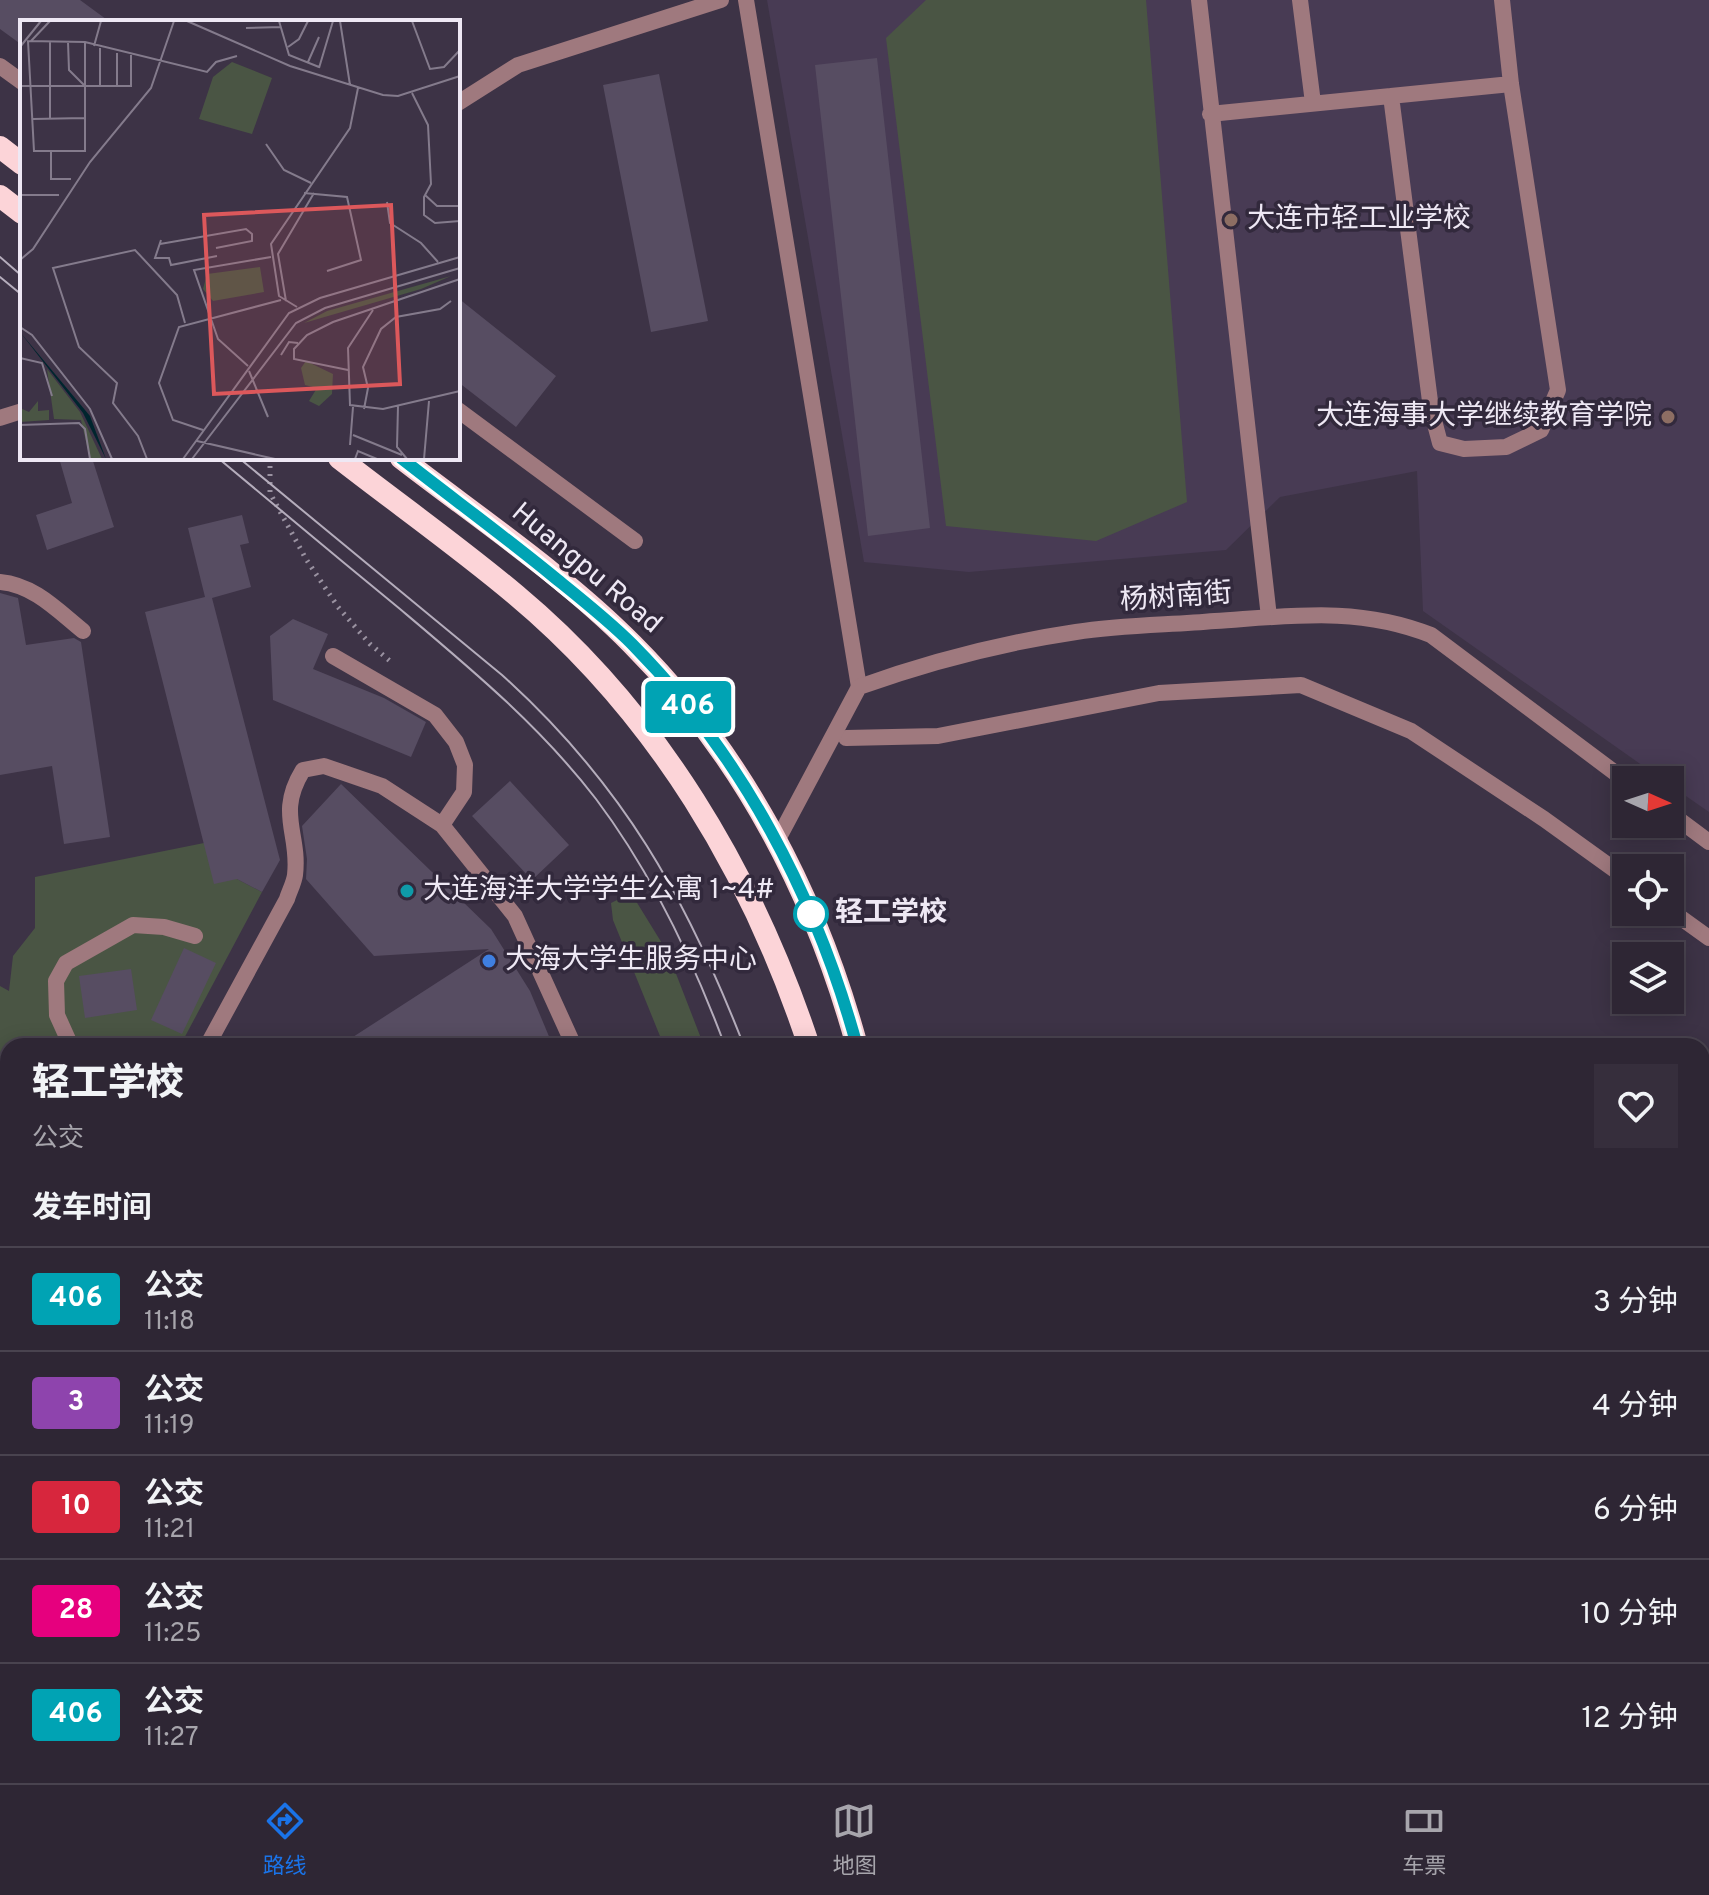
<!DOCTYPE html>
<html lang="zh">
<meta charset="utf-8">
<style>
:root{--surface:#2e2634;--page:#362e3c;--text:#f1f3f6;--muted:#a7a5ac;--line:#49434f;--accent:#1a73e8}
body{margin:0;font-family:Overpass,"Noto Sans SC",sans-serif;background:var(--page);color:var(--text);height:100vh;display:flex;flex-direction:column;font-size:30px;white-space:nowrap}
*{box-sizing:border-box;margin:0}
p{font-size:26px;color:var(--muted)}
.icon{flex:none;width:44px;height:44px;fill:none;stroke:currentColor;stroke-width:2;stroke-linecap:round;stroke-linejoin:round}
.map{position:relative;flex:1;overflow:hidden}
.details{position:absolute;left:0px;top:1038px;width:1710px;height:746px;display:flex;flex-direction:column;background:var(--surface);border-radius:24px 24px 0 0;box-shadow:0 4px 20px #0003,0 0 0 2px var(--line)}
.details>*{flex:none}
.badge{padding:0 16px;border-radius:6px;font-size:28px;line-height:52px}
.needle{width:52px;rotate:93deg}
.tools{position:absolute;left:1612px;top:766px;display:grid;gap:16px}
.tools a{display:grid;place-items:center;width:72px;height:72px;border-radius:0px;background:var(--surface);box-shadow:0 4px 20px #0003,0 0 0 2px var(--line);font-size:40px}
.map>.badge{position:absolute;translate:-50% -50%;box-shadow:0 0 0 4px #fff}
h2{padding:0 32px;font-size:30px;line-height:72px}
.round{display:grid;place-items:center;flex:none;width:84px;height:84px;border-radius:0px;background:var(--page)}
.headline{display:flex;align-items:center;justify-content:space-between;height:136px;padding:0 32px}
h1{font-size:38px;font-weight:800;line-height:60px}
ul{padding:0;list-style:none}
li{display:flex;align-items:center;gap:24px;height:104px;padding:0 32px;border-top:2px solid var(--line)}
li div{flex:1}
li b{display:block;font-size:30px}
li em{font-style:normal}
li .badge{min-width:88px;font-weight:700;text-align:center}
.tabs{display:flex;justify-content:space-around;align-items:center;height:112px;border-top:2px solid var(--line);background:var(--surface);font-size:22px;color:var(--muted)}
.tabs a{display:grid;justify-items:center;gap:4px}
.tabs .selected{color:var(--accent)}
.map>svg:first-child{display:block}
</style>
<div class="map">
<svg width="1709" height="1783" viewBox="0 0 1709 1783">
<rect width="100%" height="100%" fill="#3d3346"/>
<path fill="#483b54" d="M767,0h942v812l-39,-27v-5h-7l-240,-169 -6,-140 -137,26 -54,53 -257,22 -105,-10z"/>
<path fill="#4a5544" d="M926,0h220l41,502 -91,39 -150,-15 -60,-488z
M204,843l33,36 25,13 -82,154h-172v85h-8v-145l9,5 4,-35 22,-28v-51z
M631,893l37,60 36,93h-40l-51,-126 -2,-17z
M1016,1776h70l2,7h-71z"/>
<path fill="#574d62" d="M0,0h80l30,22h-88v23l-22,-16z
M877,58l53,470 -62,8 -53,-471z
M659,74l49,247 -57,11 -48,-247z
M458,298l98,78 -40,51 -58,-45z
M59,458h33l22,69 -67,23 -11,-35 36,-12z
M242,515l7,28 -9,2 11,42 -39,11 68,262 -18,32 -25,-13 -23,5 -69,-272 60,-15 -17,-69z
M0,593l18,5 8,47 48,-7 7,4 29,195 -46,7 -12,-78 -52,9z
M293,619l35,15 -15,35 71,29 42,24 -15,35 -138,-57 -3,-64z
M510,781l59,64 -37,35 -60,-64z
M341,784l150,145 39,62 23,55h-214l150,-97 -115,7 -68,-77 1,-20 -5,-33z
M184,948l32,15 -34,71 -31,-14z
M131,969l6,41 -52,8 -6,-42z"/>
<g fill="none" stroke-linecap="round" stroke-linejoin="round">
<path stroke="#9a92a1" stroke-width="5" stroke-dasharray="2 6" stroke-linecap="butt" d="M270,458v35l36,66 32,48 32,37 20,17"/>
<path stroke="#9f797e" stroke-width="16" d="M0,66l22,16
M458,410l177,131
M0,582c34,3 57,28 83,49
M71,1046l-14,-31 -1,-34 10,-18 67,-38 31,2 31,9
M0,1151h8
M1254,1776l1,7"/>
<path stroke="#9f797e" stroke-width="16" d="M746,0l113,687
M1199,0l70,617
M1300,0l13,103
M1391,96l40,313 9,34 24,6 42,-2 35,-17 17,-40 -47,-306 -9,-84
M458,103l60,-38 203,-65
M1210,114l301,-30
M0,418l22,-7
M333,656l102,59 21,27 9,23 -1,27 -22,33
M846,738l92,-2 221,-43 142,-8 110,46 133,88 82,59
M1670,910l39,28
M207,1046l80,-147c2,-7 7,-16 8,-24 5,-42 -19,-61 8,-105l21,-4 58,20 60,39 73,91 59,130
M0,1283h8
M1702,1376h7
M0,1474h8
M1702,1751l7,-1
M638,1776l1,7
M795,1776l2,7
M1523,1783l5,-7"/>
<path stroke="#9f797e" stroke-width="16" d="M1670,813l39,29
M777,841l82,-154c70,-25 143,-44 217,-55 46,-7 93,-7 139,-11 76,-5 143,-15 216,14l195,146"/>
<path stroke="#fcd4d8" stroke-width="22" d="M0,147l22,17
M0,196l22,17
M339,458c59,46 120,89 177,137 141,118 236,278 293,451
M401,458c75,58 165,119 231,186 111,111 184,252 225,402
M954,1776l2,7
M997,1776l1,7"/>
<path stroke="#b5adbc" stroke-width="2" d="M0,257l22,19
M0,277l22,18
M218,458c60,50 121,101 182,151 70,59 140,117 196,190 55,73 97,161 129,247
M239,458l263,217c121,109 184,222 242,371
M880,1776l1,7
M897,1776l1,7"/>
</g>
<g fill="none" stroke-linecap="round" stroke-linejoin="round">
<defs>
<path id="line" d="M401,458c51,40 103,78 153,119 26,21 54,43 78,67 110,111 184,252 225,402"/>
</defs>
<use href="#line" stroke="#fff" stroke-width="18"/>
<use href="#line" stroke="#00a3b4" stroke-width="12"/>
</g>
<g fill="#8d6e63" stroke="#32293c" stroke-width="3">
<circle cx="1231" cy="220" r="8"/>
<circle cx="1668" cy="417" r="8"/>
</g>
<circle fill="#0f9aa8" stroke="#32293c" stroke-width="3" cx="407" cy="891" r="8"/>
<circle fill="#fff" stroke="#00a3b4" stroke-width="4" cx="811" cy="914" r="16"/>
<circle fill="#3f7fe0" stroke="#32293c" stroke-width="3" cx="489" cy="961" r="8"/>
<g text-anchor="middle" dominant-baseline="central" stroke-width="7" stroke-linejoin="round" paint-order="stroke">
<g font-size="28" fill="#eee8f4" stroke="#32293c" text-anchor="start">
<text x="1247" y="220">大连市轻工业学校</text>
<text x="1652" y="417" text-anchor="end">大连海事大学继续教育学院</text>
<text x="423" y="891">大连海洋大学学生公寓 1~4#</text>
<text x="505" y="961">大海大学生服务中心</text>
</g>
<g font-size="28" fill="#eee8f4" stroke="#32293c">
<text transform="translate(586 569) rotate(40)">Huangpu Road</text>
<text transform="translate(1176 598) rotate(-4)">杨树南街</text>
</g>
<g font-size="28" font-weight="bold" fill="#eee8f4" stroke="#32293c" text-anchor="start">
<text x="835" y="914">轻工学校</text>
</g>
</g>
<g transform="translate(20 20)">
<rect width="440" height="440" fill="#3d3346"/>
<path d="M212,42l40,16 -20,56 -53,-15 14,-42zM240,247l4,25 -51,9 -10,-12 4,-15zM431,256l-30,13 -117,34 23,-12zM286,341l27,13 -1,20 -13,12 -10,-5 8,-13 -12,-3 -4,-17zM27,349l33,43 22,47h-12l-9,-39 -27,-1zM18,381v10l11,-1v10l-29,2v-14l9,4z" fill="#4a5544"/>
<path d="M0,312l70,84 16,43 -23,-46z" fill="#00252e"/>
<path fill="none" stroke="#847b8c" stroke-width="2" d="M167,1l103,45 93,29 15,1 62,-20M259,1l10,34 30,12M320,1l10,64M392,1l18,48 14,-2 16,-17M226,8l35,-1M11,21l19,-20M48,22l1,28 16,16M65,22v109h-51l-6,-110 57,1 122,30 9,-10 21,-6M74,26l7,-25M0,27l21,-26M268,27l11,-8 9,-18M97,33v34M288,42l11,-25M299,48l14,-47M0,66h111v-31M80,67v-39M392,73l16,32 3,59 -7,13v18l11,8 25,-2M30,98v-76M13,99l52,-1M246,124l18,26 27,13M31,131v28h20M284,173l43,4 14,63 -34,11M0,175h39M405,175l12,11h23M367,182l3,21 31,20 17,19M141,220l-6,18h14l2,7 46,-9M140,224l86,-15 6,5v7l-36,7M0,240l13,-11 57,-87 61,-74 23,-67M266,281l-8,-47 36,-61M277,287l-18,-11 -8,-52 79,-116 8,-40M353,290l-25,38 2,57 33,4 77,-18M0,307l12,8 58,74 22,50M261,335l8,-13 9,1M0,338l22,5 10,33M228,346l-30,-27 -24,-69 77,-13M328,350l-54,-11v-10l13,-14 26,-13 127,-43M229,351l19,46M378,386l-1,41 10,12M344,389l4,-21 -5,-21 18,-38 15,-12 44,-8 11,-8M0,405l59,-2 6,6 5,30M183,410l-30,-10 -14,-37 20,-56 102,-27M333,415l49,20M177,421l78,18M330,425l3,-38M127,439l-9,-23 -25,-33 4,-20 -38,-36 -26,-79 82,-18 42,45 8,28M163,439l106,-146 31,-15 140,-41M172,439l104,-136 29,-15 135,-40M335,439l3,-8 19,8M404,439l5,-58"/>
<path fill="#dc585b" fill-opacity="0.15" stroke="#dc585b" stroke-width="4" d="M371,185l9,179 -186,10 -10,-179z"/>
<rect width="440" height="440" fill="none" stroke="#eee8f4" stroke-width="4"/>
</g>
</svg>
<div class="tools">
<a><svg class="needle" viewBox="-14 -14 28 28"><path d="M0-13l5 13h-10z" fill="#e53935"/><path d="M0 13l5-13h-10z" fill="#a7a5ac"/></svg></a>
<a><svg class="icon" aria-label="locate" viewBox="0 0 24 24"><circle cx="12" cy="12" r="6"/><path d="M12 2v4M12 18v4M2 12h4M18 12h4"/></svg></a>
<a><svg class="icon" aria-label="layers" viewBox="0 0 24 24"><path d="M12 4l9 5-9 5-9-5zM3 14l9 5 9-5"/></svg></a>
</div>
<b class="badge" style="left:688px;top:707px;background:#00a3b4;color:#fff">406</b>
<section class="details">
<div class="headline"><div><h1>轻工学校</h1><p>公交</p></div><a class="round"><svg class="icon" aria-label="heart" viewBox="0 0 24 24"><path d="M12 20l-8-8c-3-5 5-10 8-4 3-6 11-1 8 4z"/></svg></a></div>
<h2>发车时间</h2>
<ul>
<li><span class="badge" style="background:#00a3b4;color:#fff">406</span><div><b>公交</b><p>11:18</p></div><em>3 分钟</em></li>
<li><span class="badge" style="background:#8e44ad;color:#fff">3</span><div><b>公交</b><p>11:19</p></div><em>4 分钟</em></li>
<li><span class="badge" style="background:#d7263d;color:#fff">10</span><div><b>公交</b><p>11:21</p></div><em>6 分钟</em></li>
<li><span class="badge" style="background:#e6007e;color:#fff">28</span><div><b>公交</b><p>11:25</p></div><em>10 分钟</em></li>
<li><span class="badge" style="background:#00a3b4;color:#fff">406</span><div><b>公交</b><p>11:27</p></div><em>12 分钟</em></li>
</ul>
</section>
</div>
<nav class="tabs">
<a class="selected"><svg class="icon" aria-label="directions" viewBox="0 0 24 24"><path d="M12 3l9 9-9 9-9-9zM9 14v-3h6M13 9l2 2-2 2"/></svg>路线</a>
<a><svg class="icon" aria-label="map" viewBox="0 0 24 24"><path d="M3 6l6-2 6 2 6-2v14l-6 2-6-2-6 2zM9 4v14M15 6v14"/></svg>地图</a>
<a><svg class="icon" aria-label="tickets" viewBox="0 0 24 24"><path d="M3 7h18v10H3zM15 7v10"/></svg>车票</a>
</nav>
